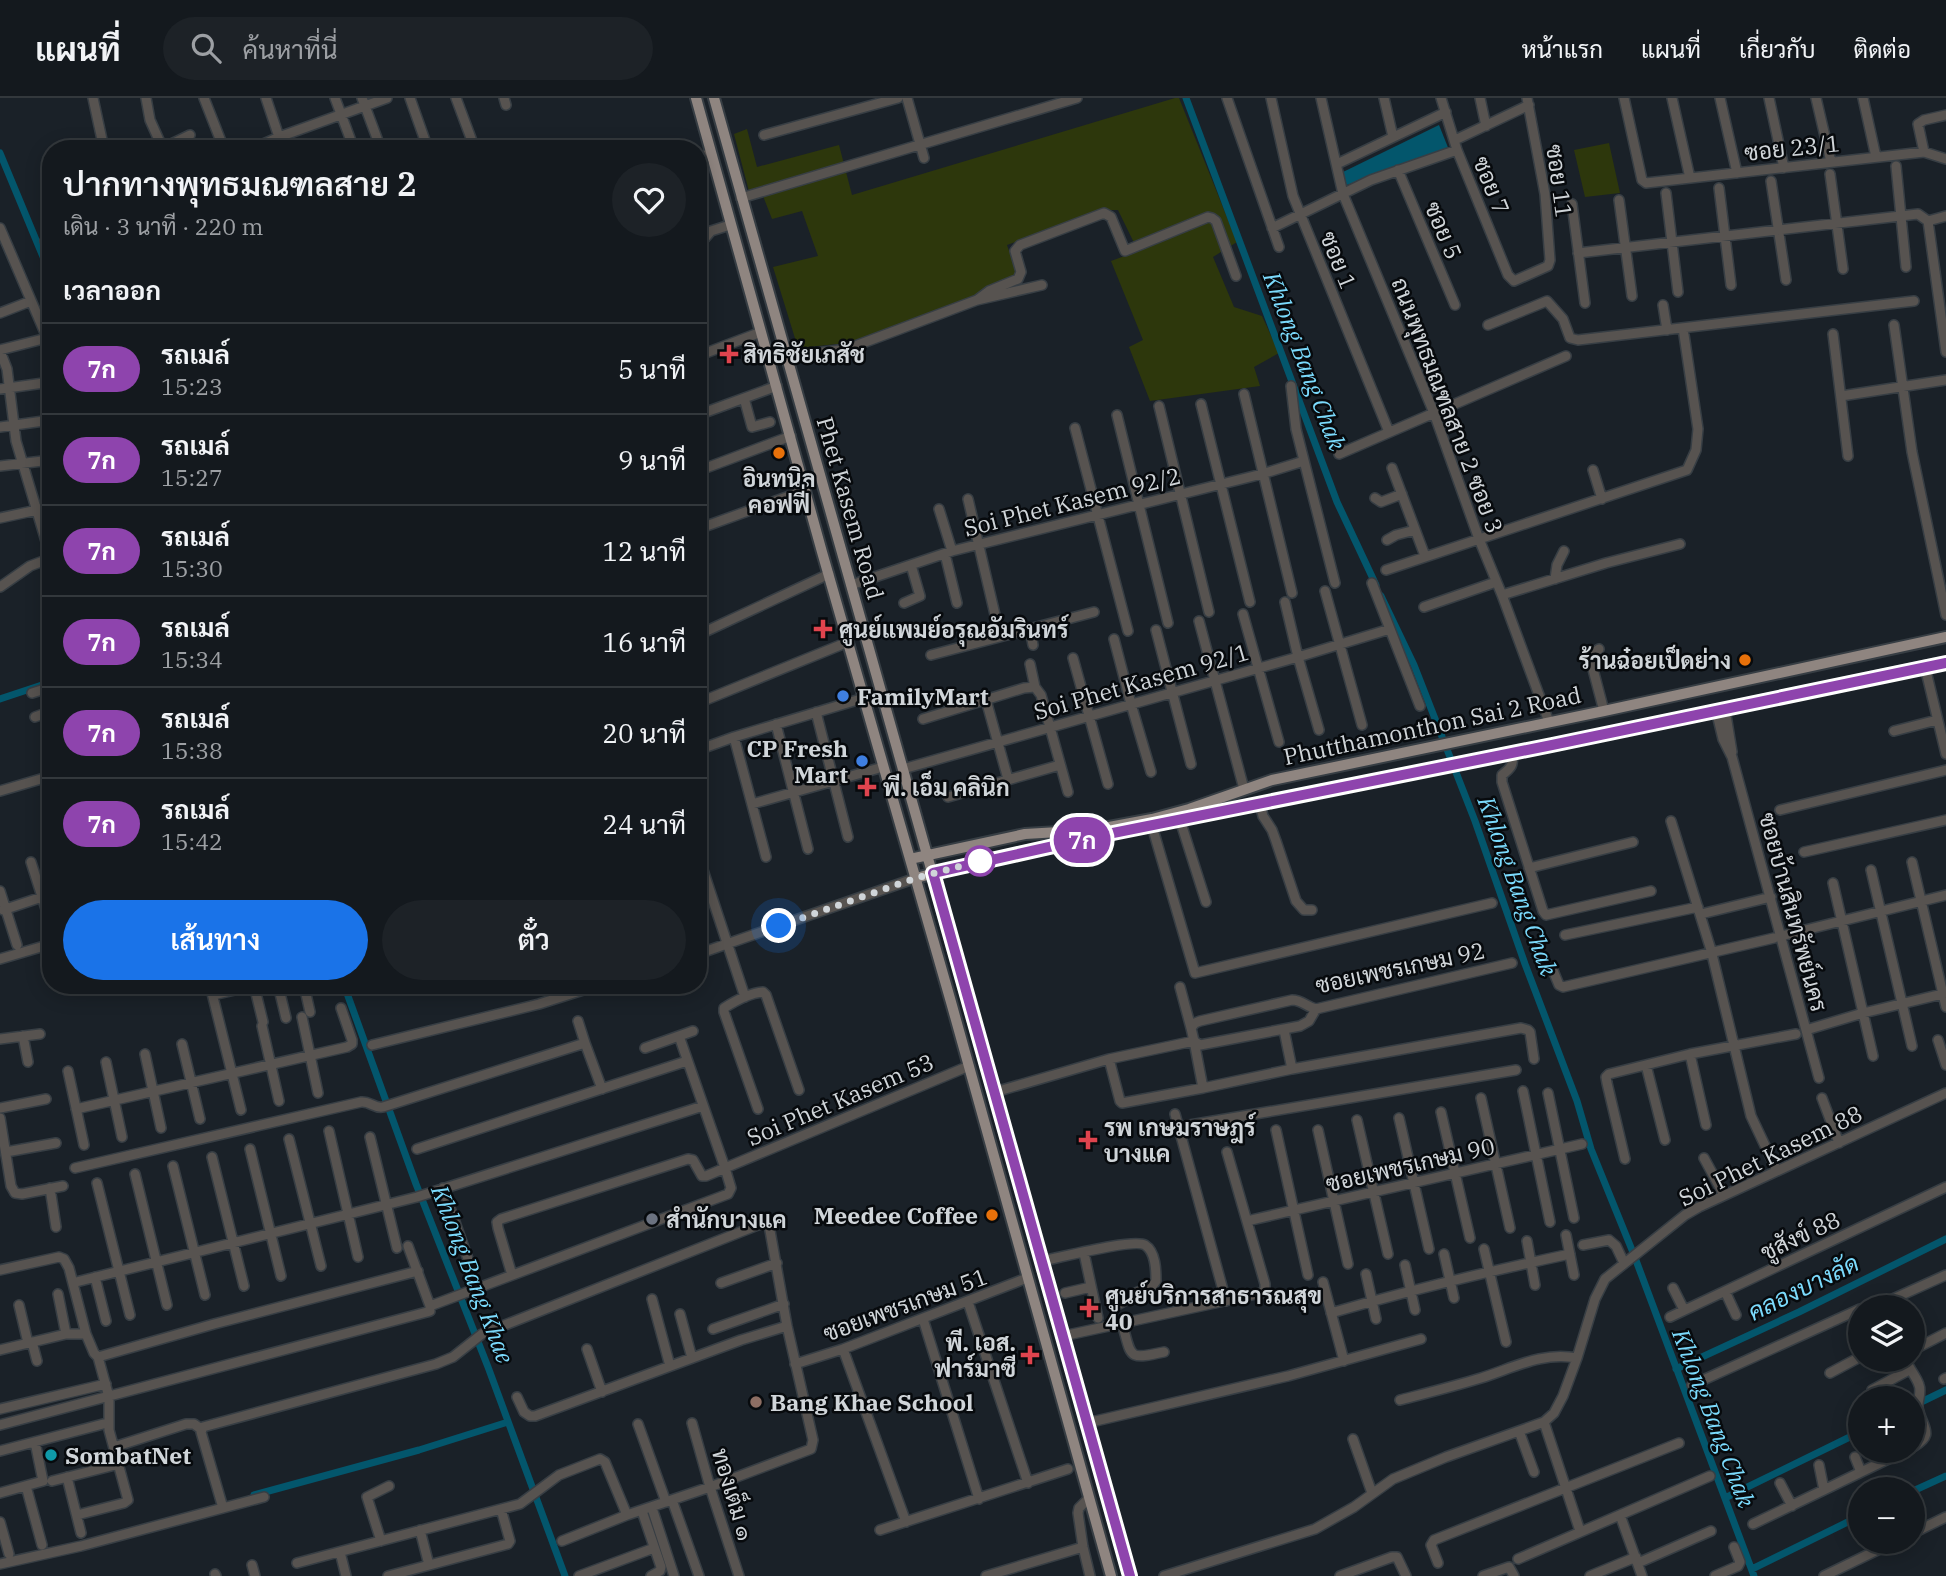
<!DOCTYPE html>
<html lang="th">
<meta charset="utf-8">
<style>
:root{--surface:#14191e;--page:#1d2227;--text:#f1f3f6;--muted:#9da0a4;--line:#33383c;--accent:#1a73e8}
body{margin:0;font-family:"IBM Plex Serif",Sarabun,serif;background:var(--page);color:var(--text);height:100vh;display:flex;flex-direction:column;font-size:26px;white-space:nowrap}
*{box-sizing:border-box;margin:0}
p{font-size:23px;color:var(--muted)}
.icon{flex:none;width:38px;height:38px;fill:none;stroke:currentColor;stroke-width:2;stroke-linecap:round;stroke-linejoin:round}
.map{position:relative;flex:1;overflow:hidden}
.drawer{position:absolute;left:42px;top:42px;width:665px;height:854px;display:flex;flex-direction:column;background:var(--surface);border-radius:28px;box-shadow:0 4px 18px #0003,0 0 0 2px var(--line)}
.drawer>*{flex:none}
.badge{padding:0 14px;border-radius:23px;font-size:24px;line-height:46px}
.fabs{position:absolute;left:1848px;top:1197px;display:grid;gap:14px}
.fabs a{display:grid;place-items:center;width:77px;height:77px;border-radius:50%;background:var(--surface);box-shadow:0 4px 18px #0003,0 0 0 2px var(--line);font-size:35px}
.you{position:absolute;width:35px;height:35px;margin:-18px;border:5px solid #fff;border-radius:50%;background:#1a73e8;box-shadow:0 0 0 10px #1a73e833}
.map>.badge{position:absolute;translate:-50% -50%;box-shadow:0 0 0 4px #fff}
h2{padding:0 21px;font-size:26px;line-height:63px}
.round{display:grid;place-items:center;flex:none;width:74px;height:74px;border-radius:37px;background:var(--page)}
.overview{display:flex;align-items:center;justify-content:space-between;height:119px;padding:0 21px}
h1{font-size:33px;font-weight:600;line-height:52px}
.action{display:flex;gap:14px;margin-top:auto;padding:14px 21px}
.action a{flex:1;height:80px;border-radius:42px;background:var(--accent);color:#fff;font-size:28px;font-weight:600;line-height:80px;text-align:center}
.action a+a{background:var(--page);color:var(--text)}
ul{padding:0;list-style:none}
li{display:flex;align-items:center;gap:21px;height:91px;padding:0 21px;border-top:2px solid var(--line)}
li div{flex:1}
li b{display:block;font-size:26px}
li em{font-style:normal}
li .badge{min-width:77px;font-weight:700;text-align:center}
header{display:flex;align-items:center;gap:42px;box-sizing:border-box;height:98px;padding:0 35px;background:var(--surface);border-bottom:2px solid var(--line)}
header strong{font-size:33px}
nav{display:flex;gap:38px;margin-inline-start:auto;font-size:24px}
.search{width:490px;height:63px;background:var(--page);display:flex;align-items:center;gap:18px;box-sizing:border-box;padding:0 24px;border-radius:38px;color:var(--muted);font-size:26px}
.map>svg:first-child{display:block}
</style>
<header>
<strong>แผนที่</strong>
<div class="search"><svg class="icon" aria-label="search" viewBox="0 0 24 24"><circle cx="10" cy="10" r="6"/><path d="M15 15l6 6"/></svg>ค้นหาที่นี่</div>
<nav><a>หน้าแรก</a><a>แผนที่</a><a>เกี่ยวกับ</a><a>ติดต่อ</a></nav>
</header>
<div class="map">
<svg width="1946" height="1478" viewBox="0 0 1946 1478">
<rect width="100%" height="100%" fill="#1a2128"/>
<path fill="#2d370c" d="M1175,0h4l58,144 -24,15 21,50 28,9 17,37 -25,14 6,19 -110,15 -21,-54 14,-7 -32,-79 27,-10 -20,-41h-13l-98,35 10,29 -42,23 -128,46 -49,5 -25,-81 45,-11 -16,-45 -30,8 -9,-23 -12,3 -17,-65 13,-5 10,38 82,-22 13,50z
M1609,45l11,50 -35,4 -11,-47z"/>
<path fill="#03566c" d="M1439,27l10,25 -105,36 -3,-13z"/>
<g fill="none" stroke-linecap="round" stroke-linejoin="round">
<path stroke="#03566c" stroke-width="7" d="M1186,0l151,404 39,83
M0,55l51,123
M1381,498l33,69 61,156 50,143 52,137 14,48 43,106 120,321
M0,601l51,-17
M344,887l72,199 72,183 77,209
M1676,1271l123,-57 147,-73
M1913,1308l33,-16
M1913,1393l33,-15
M254,1397l165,-45 89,-28
M1725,1400l135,-66
M1752,1471l108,-53"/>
<defs>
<path id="minor" d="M93,0l11,51
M146,0l4,22 13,29
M204,0l20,51
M266,0l13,39
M335,0l19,51
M362,0l19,51
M410,0l18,51
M456,0l19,51
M504,0l2,7
M907,0l17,60
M1227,0l52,149
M1271,0l22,98 96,236
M1321,0l22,96 91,219 45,126 23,56 47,127
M1384,0l9,39
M1441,0l16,52 51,125 6,6 34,-15 2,-6 -5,-66 -18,-96
M1480,0l6,28
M1624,0l18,82 4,3 278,-31 22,7
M1672,0l18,80
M1720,0l17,75
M1769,0l15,70
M1816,0l15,64
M1863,0l13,59
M764,37l134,-37
M1455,42l74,-35
M163,50l27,-13
M252,51l27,-12 108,-39
M1924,54l-6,-28 6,-4 22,-5
M698,60l13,-5
M1337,66l109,-52
M1896,68l10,101
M1398,72l57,135
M1830,76l13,95
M1771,83l15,99
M1719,90l12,97
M1666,95l12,99
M741,100l336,-100
M1619,102l13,96
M1572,106l13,99
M1928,123l18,-5
M0,130l51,119
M1272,130l99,-48 86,-30
M45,143l6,-3
M698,148l13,-15 19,-6
M1578,155l340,-39 10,7 18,131
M977,202l12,-9 29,-12 3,-7 -6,-21 5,-6 84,-32 7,4 14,34 83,-34 4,1 4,3 20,55
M1663,207l4,25
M0,215l31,-12
M1488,227l59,-24 16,18 7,19 8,2 336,-39
M1894,227l18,127 34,163
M1833,236l15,122
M0,252l47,-12
M0,253l7,18 9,72 35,117
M698,258l63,-24
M786,259l61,-8 130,-49 65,-15
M1291,288l5,43 39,154
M0,291l51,-7
M1244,296l48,199
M1841,298l105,-16
M744,300l8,29 18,-5
M1201,306l49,198
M1159,308l50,206
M698,317l79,-29
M1117,317l51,208
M0,329l51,-7
M1075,330l53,203
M1339,356l227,-98
M0,368l51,-6
M1392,370l33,88
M1593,372l9,29
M698,373l93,-35
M1375,400l6,4 21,-8
M968,401l32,137
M939,411l13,42
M0,420l51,-11
M698,431l108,-39
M1387,442l9,-5 19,-5
M945,456l12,49
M1386,472l301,-100 9,-20 2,-21 -15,-101
M1555,481l2,-14 7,-14
M1372,485l48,123
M851,487l101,-34 310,-77 42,-13
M0,489l30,-21 21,-8
M1325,493l37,134
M1502,497l104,-32 74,-19
M1285,504l13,55 21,73
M904,505l16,-7 -9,-31
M1424,509l72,-25
M1243,516l36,128
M1199,523l45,168
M1030,531l3,16
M1156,532l35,134
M698,537l131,-61
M1114,541l17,65 20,68
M1599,551l-6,4 -3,5 14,53
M931,557l163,-43
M1073,560l35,126
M1030,566l5,23 6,8 27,97
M1925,569l21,87
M32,595l19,-6
M986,602l22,79
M698,605l150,-61
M1725,611l7,43
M1716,612l7,29 9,18 87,321
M816,614l32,125
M35,619l16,-6
M923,621l101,-31 11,-1
M776,626l32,125
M1894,633l43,-11
M734,639l32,120
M698,652l36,-13 130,-39
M1512,655c2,12 -1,15 -10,22v7l41,129 3,4 105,-24
M903,671l395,-112 92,-28
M0,693l51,-15
M948,699l112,-32
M752,706l131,-37
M1260,706l3,12 9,14 4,11 20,60 8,9h8
M1780,712l166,-40
M1180,722l26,82
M1671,723l40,129 40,166 26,55
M1152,728l43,147 297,-70
M1804,754l142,-32
M698,757l47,142
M31,764l20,63
M1912,764l34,145
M1529,770l104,-26
M1871,772l41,176
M1833,785l40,173
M0,793l17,54
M3,812l48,-16
M1701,816l70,-17
M1565,837l133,-28
M1781,838l165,-41
M698,856l218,-76
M0,861l51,-15
M1552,870l7,17 4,2 211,-49
M210,887l31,125
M254,887l9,37
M278,887l8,33
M304,887l6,27
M1180,889l11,41
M213,897l43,-10
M302,919l16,76
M578,923l7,22
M262,928l17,75
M1284,932l8,39 229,-41 7,2 2,2 4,27
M1806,932l57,-17 83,-20
M23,938l5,26
M0,941l40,-5
M1938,942l8,25
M1194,943l9,47 89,-19
M1194,943l6,4 100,-19 9,-5 7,-12
M182,946l18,75
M372,947l167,-41 60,-19
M645,950l48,-17
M145,956l16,74
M1690,956l16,71
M1109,961l11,42 2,2 81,-15
M106,964l16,75
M1646,967l19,75
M68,973l16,74
M1523,993l27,131
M995,994l114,-33 85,-18 -3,-13 4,-5 5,-2 92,-21c10,0 15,7 24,9l196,-46
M1548,995l26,125
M1481,1000l29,130
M1822,1000l17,45
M0,1010l46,-9
M76,1011l271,-62 5,-3v-4l-11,-32
M758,1011l-34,-97v-4c11,-7 25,-15 39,-16l3,3 33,95
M1441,1014l29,126
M1175,1016l51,187
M0,1020l11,68 4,7 7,1 41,-8
M1399,1020l30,131
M1357,1022l31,134
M1178,1029l338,-57
M1276,1032l32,145
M1318,1032l30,134
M329,1033l29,126
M370,1039l27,111
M289,1041l32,127
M250,1051l31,127
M417,1051l270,-88
M6,1054l50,-9
M212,1059l32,129
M1704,1060l20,37
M1625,1061l-18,-76 -1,-6 3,-3 81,-20 106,-20
M173,1068l32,129
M75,1070l286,-66c9,-1 14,7 22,5l202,-64 17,46
M135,1076l32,131
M97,1085l33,132
M50,1090l6,39
M443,1090l25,71
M1247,1123l335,-77
M1566,1137l8,40
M1527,1143l8,44
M1583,1147l26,-5 7,6 8,17
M408,1148l22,60
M1484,1151l22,93
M1084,1155l14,65
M1444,1156l10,44
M1042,1163c17,-3 92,-23 103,-16 11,7 11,26 11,36 -8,12 -11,7 -21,12 -6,3 -9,8 -16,11
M1405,1167l10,45
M0,1172l59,-13 5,2 5,9 17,66
M1366,1176l10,45
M512,1177l-14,-47 -1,-6 4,-3 187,-60 5,1 9,16h4l263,-110
M95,1179l11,44
M76,1184l341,-85 286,-91
M1323,1184l21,79
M721,1185l56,-20
M1673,1190l11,22
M1725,1193l11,24
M1065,1195l26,-6
M58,1196l8,40
M652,1201l18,67
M968,1204l60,181
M19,1207l9,38
M1867,1209h8l71,-32
M1331,1215c79,-23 159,-42 239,-59
M680,1216l12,44
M1670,1219l276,-130
M923,1221l56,180
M1122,1225c10,35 5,37 42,29
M713,1231l71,-25
M1063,1238l198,-43 4,-3v-6l-38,-132
M32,1244l5,19
M587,1251l15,43
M843,1251l63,173
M0,1252l66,-16h20l8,19 4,4
M1913,1252l33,-17
M1906,1262c3,9 10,16 13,25 3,8 -2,16 -1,23 4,20 18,26 -5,39
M795,1266l48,-15 184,-71
M1830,1275l30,-16
M1944,1281l2,-1
M1692,1287l168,-76
M1872,1292l37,-20
M517,1299l7,15 6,4h5l206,-76 46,-14
M1400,1302c27,-7 55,-14 81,-22 32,-10 62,-27 96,-20
M0,1311l106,-25
M1544,1324l36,109
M692,1325l18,64 29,89
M1087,1325l201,-47 133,-37
M638,1326l28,78
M0,1327l427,-113 3,-1v-5l298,-112 3,-6 -6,-20 -46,-132
M1519,1333l15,41
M1353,1341l19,54
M114,1349l72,-23h8l7,5
M0,1353l107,-28
M1855,1359l6,15
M1819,1367l5,25
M67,1379l14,56
M52,1383l67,-17
M1780,1385l12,23
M26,1388l16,59
M0,1395l43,-12 -8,-39
M1089,1400l-10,10 -1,5 5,34 7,29
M672,1402l27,76
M223,1410l-22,-76 2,-5 233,-63 17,-7 29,-23 276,-109 7,-2 4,2 18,101 26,114 -2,9 -101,38 -83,28 -65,26
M652,1410l22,68
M642,1413l19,56 -1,4 -9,5
M77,1417l47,-12 4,-3 -19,-70v-33l-11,-40 116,-33 204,-53
M1620,1417l22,61
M0,1424l9,32
M1753,1426l152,-73
M420,1432l9,35
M880,1432l188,-61
M1913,1435l33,-16
M381,1443l-14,-44 22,-11
M340,1454l6,24
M1518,1461l192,-83
M297,1465l223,-59 39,-29 41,-16 5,3 22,53
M1438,1465l-7,-18 3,-5 245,-97
M1638,1465l73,-32
M0,1466l81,-18 183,-49
M252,1467l3,11
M215,1476l1,2
M388,1478l120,-32 2,-3 -9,-32
M579,1478l75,-28
M986,1478l97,-29
M1164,1478l151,-47 39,-22 39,-28 53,-22 98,-35 10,-9 9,-17 14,-38 18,-59 10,-20 80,-64 14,-8 247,-114
M1340,1478l52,-19h5l9,19
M1483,1478l26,-9 5,9
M1590,1478l46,-19
M1715,1478l23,-10 2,-4 -6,-15
M1824,1478l70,-34"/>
<path id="major" d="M696,0l126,454 129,450 160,574
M714,0l416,1478
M1150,728l155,-32 247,-49 394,-83
M910,761l115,-25 68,-4 59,-11 37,-10 83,-29 332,-69 342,-74
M916,780l53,-14 138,-30"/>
</defs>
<use href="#minor" stroke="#373e44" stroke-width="12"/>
<use href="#major" stroke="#373e44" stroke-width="14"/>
<use href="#minor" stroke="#575350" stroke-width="9"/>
<use href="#major" stroke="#8f8580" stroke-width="10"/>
</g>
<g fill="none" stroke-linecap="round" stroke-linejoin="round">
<defs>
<path id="line" d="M1130,1478l-197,-703 170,-38 449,-90 394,-82"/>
</defs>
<use href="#line" stroke="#fff" stroke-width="16"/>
<use href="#line" stroke="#8e44ad" stroke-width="10"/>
<path stroke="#d0d5d9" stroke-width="7" stroke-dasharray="0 12.6" d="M779,828l137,-48 64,-17"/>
</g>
<g fill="#e0444e" stroke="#070a0d" stroke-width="2.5">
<path d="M725.5 245.5h7v7h7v7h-7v7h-7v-7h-7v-7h7z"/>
<path d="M819.5 520.5h7v7h7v7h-7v7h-7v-7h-7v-7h7z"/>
<path d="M863.5 678.5h7v7h7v7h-7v7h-7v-7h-7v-7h7z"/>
<path d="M1084.5 1031.5h7v7h7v7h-7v7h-7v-7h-7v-7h7z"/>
<path d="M1085.5 1199.5h7v7h7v7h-7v7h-7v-7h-7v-7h7z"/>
<path d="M1026.5 1246.5h7v7h7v7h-7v7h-7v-7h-7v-7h7z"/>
</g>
<g fill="#e8710a" stroke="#070a0d" stroke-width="2.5">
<circle cx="779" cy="355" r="7"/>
<circle cx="1745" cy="562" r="7"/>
<circle cx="992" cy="1117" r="7"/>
</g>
<g fill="#3f7fe0" stroke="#070a0d" stroke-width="2.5">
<circle cx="843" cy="598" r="7"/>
<circle cx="862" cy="663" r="7"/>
</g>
<circle fill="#fff" stroke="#8e44ad" stroke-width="3.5" cx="980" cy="763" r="14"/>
<circle fill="#6b7280" stroke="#070a0d" stroke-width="2.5" cx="652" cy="1121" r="7"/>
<circle fill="#8d6e63" stroke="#070a0d" stroke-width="2.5" cx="756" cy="1304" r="7"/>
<circle fill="#0f9aa8" stroke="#070a0d" stroke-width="2.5" cx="51" cy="1357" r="7"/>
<g text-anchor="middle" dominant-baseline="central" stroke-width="5" stroke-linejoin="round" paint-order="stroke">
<g font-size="23" fill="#d0d5d9" stroke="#070a0d">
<text transform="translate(1792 49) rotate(-6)">ซอย 23/1</text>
<text transform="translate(1560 83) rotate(82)">ซอย 11</text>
<text transform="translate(1492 87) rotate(68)">ซอย 7</text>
<text transform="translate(1444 132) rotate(67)">ซอย 5</text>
<text transform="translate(1339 162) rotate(68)">ซอย 1</text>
<text transform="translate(1448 307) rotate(69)">ถนนพุทธมณฑลสาย 2 ซอย 3</text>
<text transform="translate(1072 403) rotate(-14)">Soi Phet Kasem 92/2</text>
<text transform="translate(851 410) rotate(74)">Phet Kasem Road</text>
<text transform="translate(1141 583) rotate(-16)">Soi Phet Kasem 92/1</text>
<text transform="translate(1432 627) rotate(-12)">Phutthamonthon Sai 2 Road</text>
<text transform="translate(1794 814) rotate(75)">ซอยบ้านสินทรัพย์นคร</text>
<text transform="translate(1400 869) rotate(-12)">ซอยเพชรเกษม 92</text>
<text transform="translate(840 1001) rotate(-23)">Soi Phet Kasem 53</text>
<text transform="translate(1770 1057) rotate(-26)">Soi Phet Kasem 88</text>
<text transform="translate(1410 1066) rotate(-13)">ซอยเพชรเกษม 90</text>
<text transform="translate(1800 1137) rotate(-25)">ชูสังข์ 88</text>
<text transform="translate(905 1206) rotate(-20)">ซอยเพชรเกษม 51</text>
<text transform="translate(734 1396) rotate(73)">ทองเต็ม ๑</text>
</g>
<g font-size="23" font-weight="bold" fill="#d0d5d9" stroke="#070a0d" text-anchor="start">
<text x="743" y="256">สิทธิชัยเภสัช</text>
<text x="779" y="380" text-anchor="middle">อินทนิล<tspan x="779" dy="26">คอฟฟี่</tspan></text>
<text x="839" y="531">ศูนย์แพมย์อรุณอัมรินทร์</text>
<text x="1731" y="562" text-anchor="end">ร้านฉ๋อยเป็ดย่าง</text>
<text x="857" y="598">FamilyMart</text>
<text x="848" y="650" text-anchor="end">CP Fresh<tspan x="848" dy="26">Mart</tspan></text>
<text x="883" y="689">พี. เอ็ม คลินิก</text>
<text x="1104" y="1029">รพ เกษมราษฎร์<tspan x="1104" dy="26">บางแค</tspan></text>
<text x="978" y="1117" text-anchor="end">Meedee Coffee</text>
<text x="666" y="1121">สำนักบางแค</text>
<text x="1105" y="1197">ศูนย์บริการสาธารณสุข<tspan x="1105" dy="26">40</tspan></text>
<text x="1016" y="1244" text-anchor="end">พี. เอส.<tspan x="1016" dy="26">ฟาร์มาซี</tspan></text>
<text x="770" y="1304">Bang Khae School</text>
<text x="65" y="1357">SombatNet</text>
</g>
<g font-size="24" font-style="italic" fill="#7bdafc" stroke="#070a0d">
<text transform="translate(1305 263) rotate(69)">Khlong Bang Chak</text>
<text transform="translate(1518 788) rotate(70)">Khlong Bang Chak</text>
<text transform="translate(473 1176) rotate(69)">Khlong Bang Khae</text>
<text transform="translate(1803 1189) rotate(-26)">คลองบางลัด</text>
<text transform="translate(1714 1320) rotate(69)">Khlong Bang Chak</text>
</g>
</g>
</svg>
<div class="fabs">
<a><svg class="icon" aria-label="layers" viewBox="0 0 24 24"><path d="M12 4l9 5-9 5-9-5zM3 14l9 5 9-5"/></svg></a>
<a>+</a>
<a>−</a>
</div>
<div class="you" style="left:779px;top:828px"></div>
<b class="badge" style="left:1082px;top:742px;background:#8e44ad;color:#fff">7ก</b>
<section class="drawer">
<div class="overview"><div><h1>ปากทางพุทธมณฑลสาย 2</h1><p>เดิน · 3 นาที · 220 m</p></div><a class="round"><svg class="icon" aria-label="heart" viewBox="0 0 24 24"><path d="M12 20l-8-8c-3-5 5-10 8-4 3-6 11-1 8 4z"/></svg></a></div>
<h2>เวลาออก</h2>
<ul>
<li><span class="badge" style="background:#8e44ad;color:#fff">7ก</span><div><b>รถเมล์</b><p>15:23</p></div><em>5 นาที</em></li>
<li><span class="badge" style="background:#8e44ad;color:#fff">7ก</span><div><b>รถเมล์</b><p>15:27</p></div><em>9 นาที</em></li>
<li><span class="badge" style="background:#8e44ad;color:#fff">7ก</span><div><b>รถเมล์</b><p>15:30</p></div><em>12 นาที</em></li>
<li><span class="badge" style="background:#8e44ad;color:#fff">7ก</span><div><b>รถเมล์</b><p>15:34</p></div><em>16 นาที</em></li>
<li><span class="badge" style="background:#8e44ad;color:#fff">7ก</span><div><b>รถเมล์</b><p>15:38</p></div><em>20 นาที</em></li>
<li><span class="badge" style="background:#8e44ad;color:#fff">7ก</span><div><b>รถเมล์</b><p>15:42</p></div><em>24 นาที</em></li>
</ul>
<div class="action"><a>เส้นทาง</a><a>ตั๋ว</a></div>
</section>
</div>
